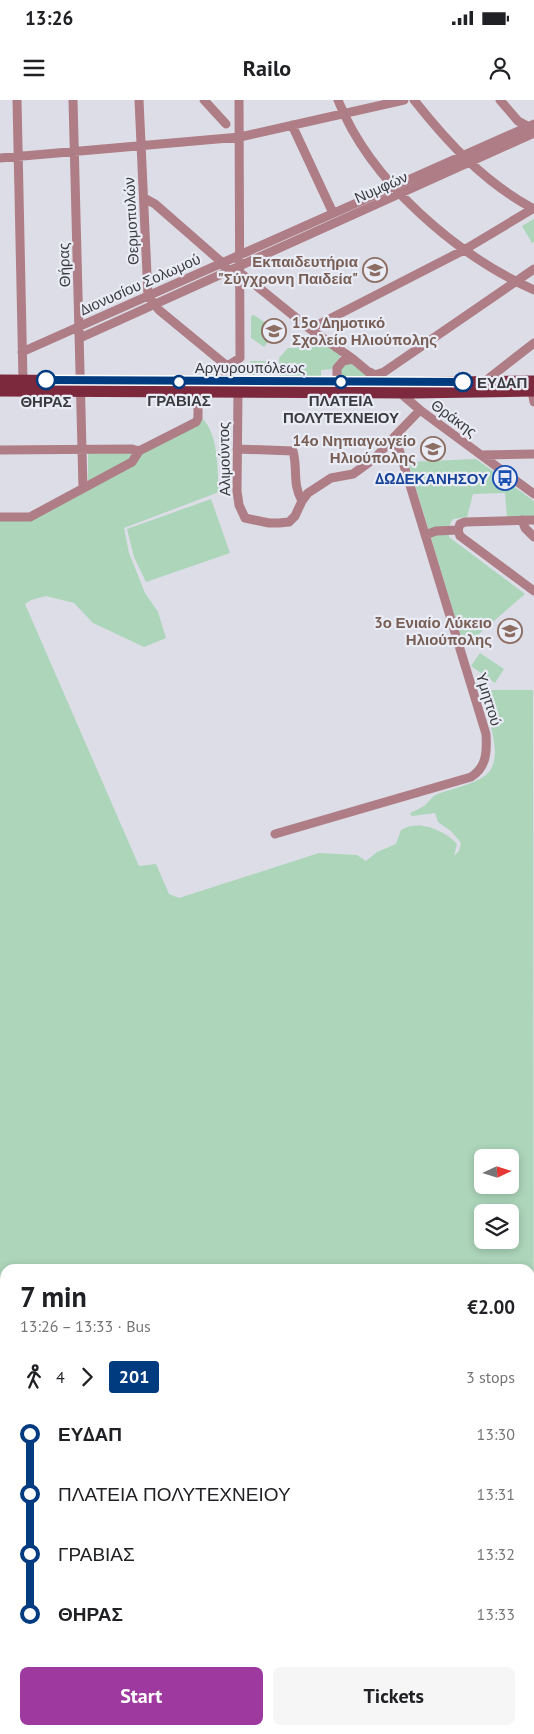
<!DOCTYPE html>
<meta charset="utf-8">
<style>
:root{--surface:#fff;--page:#f6f6f6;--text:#202124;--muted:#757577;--accent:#9e3a9f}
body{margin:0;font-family:"PT Sans",sans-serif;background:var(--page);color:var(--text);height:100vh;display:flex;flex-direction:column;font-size:19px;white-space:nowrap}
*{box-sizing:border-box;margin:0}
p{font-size:16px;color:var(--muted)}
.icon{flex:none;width:28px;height:28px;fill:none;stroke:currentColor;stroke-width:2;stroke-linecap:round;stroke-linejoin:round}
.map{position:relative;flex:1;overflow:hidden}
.panel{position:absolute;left:0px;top:1164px;width:535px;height:471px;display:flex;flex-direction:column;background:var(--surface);border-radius:15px 15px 0 0;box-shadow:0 2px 8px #0003}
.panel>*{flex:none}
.badge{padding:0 10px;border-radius:4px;font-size:18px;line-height:32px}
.needle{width:32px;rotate:86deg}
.tools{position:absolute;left:474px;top:1049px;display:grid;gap:10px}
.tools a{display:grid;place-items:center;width:45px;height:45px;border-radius:8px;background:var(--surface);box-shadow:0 2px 8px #0003;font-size:25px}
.map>.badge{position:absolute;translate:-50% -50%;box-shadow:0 0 0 2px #fff}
.legs{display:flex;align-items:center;gap:8px;height:55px;padding:0 20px;font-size:16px}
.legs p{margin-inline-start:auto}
.overview{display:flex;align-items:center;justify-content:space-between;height:85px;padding:0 20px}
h1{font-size:28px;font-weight:800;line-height:38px}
.action{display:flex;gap:10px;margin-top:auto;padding:10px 20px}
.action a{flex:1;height:58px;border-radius:8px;background:var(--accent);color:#fff;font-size:20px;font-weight:800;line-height:58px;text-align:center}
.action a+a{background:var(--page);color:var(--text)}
ul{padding:0 20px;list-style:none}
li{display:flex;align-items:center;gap:18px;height:60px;font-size:19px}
li i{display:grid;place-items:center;width:8px;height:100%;margin:0 6px;background:currentColor}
li i::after{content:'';width:12px;height:12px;margin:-6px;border:4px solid;border-radius:50%;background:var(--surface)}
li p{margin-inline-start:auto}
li:first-child i{background:linear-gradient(#0000 50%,currentColor 0)}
li:last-child i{background:linear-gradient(currentColor 50%,#0000 0)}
.status{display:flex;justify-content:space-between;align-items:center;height:35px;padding:0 25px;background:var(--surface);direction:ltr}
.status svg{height:14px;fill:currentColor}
header{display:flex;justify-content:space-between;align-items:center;height:65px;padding:0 20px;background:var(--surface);font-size:22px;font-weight:800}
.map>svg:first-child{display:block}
</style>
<div class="status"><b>13:26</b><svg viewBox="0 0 49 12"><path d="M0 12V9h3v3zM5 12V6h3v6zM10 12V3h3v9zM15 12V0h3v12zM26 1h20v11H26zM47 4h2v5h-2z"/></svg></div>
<header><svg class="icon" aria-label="menu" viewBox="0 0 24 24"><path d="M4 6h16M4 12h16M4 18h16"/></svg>Railo<svg class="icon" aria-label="person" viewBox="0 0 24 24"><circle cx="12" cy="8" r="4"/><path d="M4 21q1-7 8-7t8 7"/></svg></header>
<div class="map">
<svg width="534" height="1634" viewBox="0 0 534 1634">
<rect width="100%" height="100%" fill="#dcdde7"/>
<path fill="#acd5ba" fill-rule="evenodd" d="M534,119v23l-2,1 -10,-17z
M254,215l22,15 -12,17 -13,-9v-22z
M316,236l25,19 -7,10 -1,4 -12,1v7h-41l-1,-19 9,-10h8z
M250,261h20v14h-20z
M351,263l16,13 -1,1 -22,1 -3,-3c-1,-9 3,-10 10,-12z
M201,317c18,17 16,51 18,75l-95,36 5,25 16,40 13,19 8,26 -22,9 -51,-24 -19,-20 -28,-7 -15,4 -6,4 114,262 17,-2 13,30 10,4 140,-45 38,2 9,6 11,-9 19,-8 5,-14c3,-1 7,-4 11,-4 14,-3 36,7 45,18l-3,12 5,-5 2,-8 -10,-12 -13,-9 -3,-9 -23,3 -2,-3c4,-2 9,-4 14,-7 5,-4 8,-10 14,-12 15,-6 35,-9 48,-19 21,-17 -1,-65 -7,-85h54l1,1044h-534v-1213l33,-1zM482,1058h28v27h-28zM482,1112h28v28h-28zM5,1169h525v461h-525z
M131,352l1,6 -44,26v-31z
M476,359l58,42v15l-27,1 -2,-24 -32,1 -6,23 -14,2c-5,6 -4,11 -4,18l76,57 -61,53 -56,-185z
M211,399l19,54 -84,29 -12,-25 -7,-28z
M480,553l24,16 -9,14 -24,-17z"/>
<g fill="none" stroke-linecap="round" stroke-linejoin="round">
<path stroke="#ae7d85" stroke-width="9" d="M17,0l6,280
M73,0l10,388
M139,0l9,196 11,14 68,56
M204,0l22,24
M338,0c32,81 118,155 196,190
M414,0c34,43 71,83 120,109
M500,0l18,21 13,7
M292,25l41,88
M0,58l240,-21 164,-37
M144,98l11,6 71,62
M240,174l3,1 67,54 43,30 31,26
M310,229l154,-79 70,-42
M80,238l454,-205
M22,252l512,-228
M370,272l5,3 9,-3 150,-103
M224,282l3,-16 13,-8 -1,-258
M345,282l-8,-5v-9l6,-7 10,-2
M484,282l50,-39
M238,291l-1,100 2,14 6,13 24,5h10l10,-1 6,-6 7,-15 6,-8 23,-15 22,-4 22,-16 20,-22
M398,291l22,19 114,84
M532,291l2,11
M237,349l56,2c5,18 -1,33 9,50
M0,350l132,-1 7,2
M481,355l53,-1
M0,417h30l102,-55 7,-11 57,-29 2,-4v-27
M522,420l3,8 9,9
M458,430l2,6 74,55
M458,430l2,-6 5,-2 69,-2
M425,435l11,-4 22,-1
M275,734l196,-57c16,-10 16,-26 15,-43l-91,-298 25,-26"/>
<path stroke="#7c293e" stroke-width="11" d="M0,280l381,3 153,-2
M0,291l413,2 121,-2"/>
</g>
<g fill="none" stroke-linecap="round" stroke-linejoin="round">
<defs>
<path id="line-1" d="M46,280l417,2"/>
</defs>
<use href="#line-1" stroke="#fff" stroke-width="11"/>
<use href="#line-1" stroke="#003b80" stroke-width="8"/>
</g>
<defs>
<symbol id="school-ring" viewBox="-11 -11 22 22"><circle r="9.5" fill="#e9ebf5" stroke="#8d6e63" stroke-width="1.5"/><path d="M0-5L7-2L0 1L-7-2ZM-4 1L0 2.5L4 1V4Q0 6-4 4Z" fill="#8d6e63"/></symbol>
<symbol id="bus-ring" viewBox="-11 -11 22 22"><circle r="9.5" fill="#e9ebf5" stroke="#1a4fb4" stroke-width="1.5"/><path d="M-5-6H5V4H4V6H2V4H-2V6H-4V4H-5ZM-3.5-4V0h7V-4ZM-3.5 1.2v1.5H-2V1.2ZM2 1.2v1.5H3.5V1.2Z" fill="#1a4fb4"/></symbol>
</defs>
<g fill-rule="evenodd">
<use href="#school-ring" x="361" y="156" width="28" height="28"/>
<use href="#school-ring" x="260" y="217" width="28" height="28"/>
<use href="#school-ring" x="419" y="335" width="28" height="28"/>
<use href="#bus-ring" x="491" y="364" width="28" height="28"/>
<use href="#school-ring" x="496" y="517" width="28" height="28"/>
</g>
<g fill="#fff" stroke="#003b80" stroke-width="2.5">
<circle cx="46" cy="280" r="9"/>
<circle cx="179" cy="282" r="6"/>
<circle cx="341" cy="282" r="6"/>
<circle cx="463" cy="282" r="9"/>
</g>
<g text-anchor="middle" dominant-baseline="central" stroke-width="4.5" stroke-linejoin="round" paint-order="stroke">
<g font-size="15" fill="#3b3b3f" stroke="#e9ebf5">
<text transform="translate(381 87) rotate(-24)">Νυμφών</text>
<text transform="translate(131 121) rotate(-93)">Θερμοπυλών</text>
<text transform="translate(64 165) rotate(-92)">Θήρας</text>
<text transform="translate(140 184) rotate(-24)">Διονυσίου Σολωμού</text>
<text x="250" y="267">Αργυρουπόλεως</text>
<text transform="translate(454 318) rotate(36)">Θράκης</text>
<text transform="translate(224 359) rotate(-91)">Αλιμούντος</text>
<text transform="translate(489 599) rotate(73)">Υμηττού</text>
</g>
<g font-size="15" font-weight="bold" fill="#785e54" stroke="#e9ebf5" text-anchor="end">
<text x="358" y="161">Εκπαιδευτήρια<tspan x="358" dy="17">"Σύγχρονη Παιδεία"</tspan></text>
<text x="292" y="222" text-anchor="start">15ο Δημοτικό<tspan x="292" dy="17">Σχολείο Ηλιούπολης</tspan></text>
<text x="416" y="340">14ο Νηπιαγωγείο<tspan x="416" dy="17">Ηλιούπολης</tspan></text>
<text x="492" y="522">3ο Ενιαίο Λύκειο<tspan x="492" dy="17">Ηλιούπολης</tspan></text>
</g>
<g font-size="15" font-weight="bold" fill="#3b3b3f" stroke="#e9ebf5">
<text x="477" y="282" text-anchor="start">ΕΥΔΑΠ</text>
<text x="179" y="300">ΓΡΑΒΙΑΣ</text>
<text x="341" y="300">ΠΛΑΤΕΙΑ<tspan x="341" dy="17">ΠΟΛΥΤΕΧΝΕΙΟΥ</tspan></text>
<text x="46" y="301">ΘΗΡΑΣ</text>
</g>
<g font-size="15" font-weight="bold" fill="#164399" stroke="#e9ebf5" text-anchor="end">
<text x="488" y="378">ΔΩΔΕΚΑΝΗΣΟΥ</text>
</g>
</g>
</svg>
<div class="tools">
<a><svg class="needle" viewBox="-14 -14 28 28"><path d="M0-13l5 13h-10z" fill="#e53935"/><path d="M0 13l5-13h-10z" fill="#757577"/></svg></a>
<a><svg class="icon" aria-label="layers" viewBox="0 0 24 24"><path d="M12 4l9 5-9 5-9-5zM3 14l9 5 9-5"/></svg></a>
</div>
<section class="panel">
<div class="overview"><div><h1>7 min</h1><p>13:26 – 13:33 · Bus</p></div><b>€2.00</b></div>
<div class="legs"><svg class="icon" aria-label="walk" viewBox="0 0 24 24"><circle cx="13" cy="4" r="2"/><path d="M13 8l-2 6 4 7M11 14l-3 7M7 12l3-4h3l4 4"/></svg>4<svg class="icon" aria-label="forward" viewBox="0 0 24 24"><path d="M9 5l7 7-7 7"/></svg><b class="badge" style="background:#003b80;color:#fff">201</b><p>3 stops</p></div>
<ul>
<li><i style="color:#003b80"></i><b>ΕΥΔΑΠ</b><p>13:30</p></li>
<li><i style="color:#003b80"></i><span>ΠΛΑΤΕΙΑ ΠΟΛΥΤΕΧΝΕΙΟΥ</span><p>13:31</p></li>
<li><i style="color:#003b80"></i><span>ΓΡΑΒΙΑΣ</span><p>13:32</p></li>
<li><i style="color:#003b80"></i><b>ΘΗΡΑΣ</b><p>13:33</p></li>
</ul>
<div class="action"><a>Start</a><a>Tickets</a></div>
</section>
</div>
